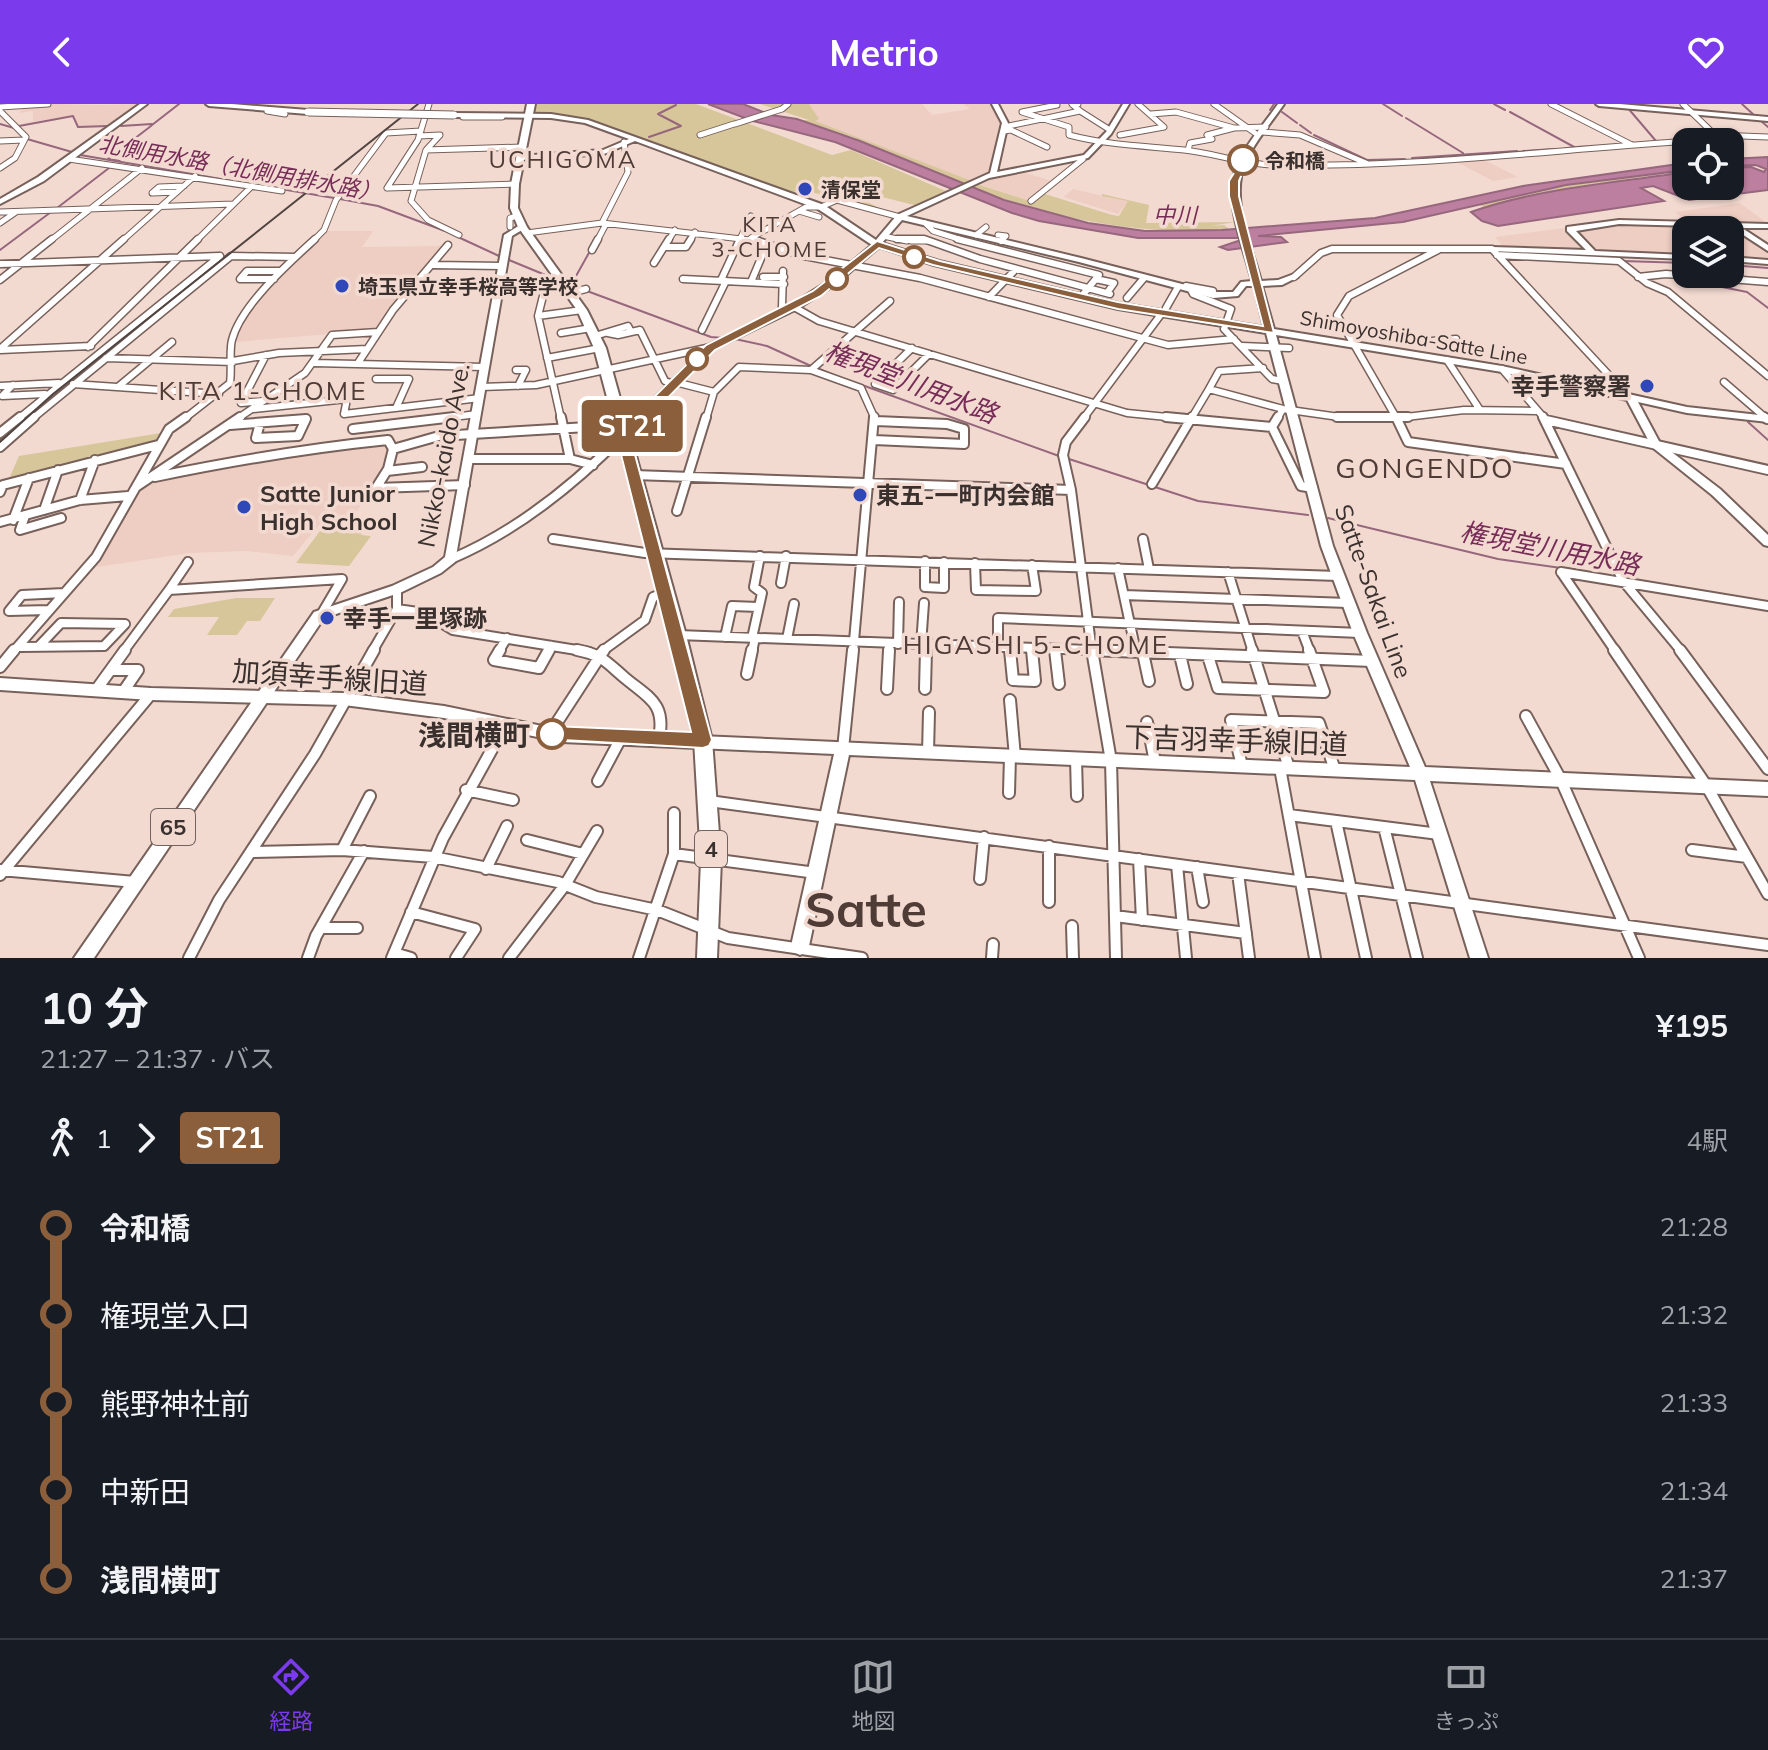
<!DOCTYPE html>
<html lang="ja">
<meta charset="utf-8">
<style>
:root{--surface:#171b24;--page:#20242c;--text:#f1f3f6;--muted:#9ea1a6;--line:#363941;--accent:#7c3aed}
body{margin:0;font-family:Mulish,"Noto Sans JP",sans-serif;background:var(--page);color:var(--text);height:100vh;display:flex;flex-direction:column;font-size:30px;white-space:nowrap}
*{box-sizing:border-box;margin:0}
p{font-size:26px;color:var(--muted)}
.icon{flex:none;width:44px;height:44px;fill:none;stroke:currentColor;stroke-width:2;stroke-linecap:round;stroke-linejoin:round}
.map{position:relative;height:854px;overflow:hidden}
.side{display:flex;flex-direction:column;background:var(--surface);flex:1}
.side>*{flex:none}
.badge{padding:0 16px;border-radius:6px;font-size:28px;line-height:52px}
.controls{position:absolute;left:1672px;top:24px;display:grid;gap:16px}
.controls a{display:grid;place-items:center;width:72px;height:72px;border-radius:16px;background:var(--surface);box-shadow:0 2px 6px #0004;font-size:40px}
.map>.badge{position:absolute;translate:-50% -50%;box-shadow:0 0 0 4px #fff}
.legs{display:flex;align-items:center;gap:12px;height:88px;padding:0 40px;font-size:26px}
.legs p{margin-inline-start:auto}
.summary{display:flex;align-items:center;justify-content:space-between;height:136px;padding:0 40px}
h1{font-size:44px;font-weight:700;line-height:60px}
ul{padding:0 40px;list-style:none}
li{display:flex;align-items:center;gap:28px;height:88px;font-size:30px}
li i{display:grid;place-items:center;width:12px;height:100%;margin:0 10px;background:currentColor}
li i::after{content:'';width:20px;height:20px;margin:-10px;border:6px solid;border-radius:50%;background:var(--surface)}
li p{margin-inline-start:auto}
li:first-child i{background:linear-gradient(#0000 50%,currentColor 0)}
li:last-child i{background:linear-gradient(currentColor 50%,#0000 0)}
header{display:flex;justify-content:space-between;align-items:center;height:104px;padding:0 40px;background:var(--accent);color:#fff;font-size:36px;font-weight:700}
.tabs{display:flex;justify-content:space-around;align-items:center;height:112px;border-top:2px solid var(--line);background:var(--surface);font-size:22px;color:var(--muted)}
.tabs a{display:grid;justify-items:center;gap:4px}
.tabs .active{color:var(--accent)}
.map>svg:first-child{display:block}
</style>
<header><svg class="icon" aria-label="back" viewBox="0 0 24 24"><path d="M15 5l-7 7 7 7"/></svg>Metrio<svg class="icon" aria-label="heart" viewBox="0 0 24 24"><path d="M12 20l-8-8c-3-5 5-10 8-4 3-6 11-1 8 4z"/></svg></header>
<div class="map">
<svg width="1768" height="854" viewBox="0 0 1768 854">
<rect width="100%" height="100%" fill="#f3dad1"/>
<path fill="#eecdc2" d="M51,0l49,1 38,-1 -29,22 -30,1 -5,-11 -58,8 17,-3v-10l-14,2 6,-7z
M809,0h113l10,11 38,-6 -7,-5h30l10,20 -15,49 -16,8 -159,-60z
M1476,52l42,21 -25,4 -44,-23z
M1035,65l-9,4 29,9 -25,19 -54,-18 20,-7z
M1073,85l29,7 27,5 -11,13 -54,-17z
M1740,99l28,21 -79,-2 -14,-10z
M1623,119l105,3 40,27v8l-38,-3v-28h-44v26l-88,-4 -24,-21z
M1565,124l22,22 -83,-2 -9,-11z
M326,127h47l-11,16 83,-1 -68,84 -143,12 21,-38z
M385,338l4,7 -8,28 -34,48 -27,-1 -27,32 -47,-5 -57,2 -98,15 44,-77 15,-11 95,-20z"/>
<path fill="#d6c69a" d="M537,0h159l136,51 19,-5 97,42 -30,14 -56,-14 -5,5 35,17 -92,-25 -8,4 -203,-73 -54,-8z
M760,0h49l10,15 -4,2 157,60 -7,4 -99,-40 -5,-5 -1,3 -10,-4 6,-1 -62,-18h15z
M1686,66l-132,21 -70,16 -7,-3 89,-19z
M974,79l59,19 12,-8 67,21 7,1 9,-15 -26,-5v-2l47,11 -3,18 90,-1 -26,4 14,-1 6,5h-8c-89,5 -171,-12 -254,-44z
M161,329l-6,11 -147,37 11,-25z
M323,423l41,3 -3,5 10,1 -22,30 -53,-3z
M236,494h39l-15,23h-13l-10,14h-30l12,-18h-51l6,-8z"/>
<path fill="#bd7f9f" stroke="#96677d" stroke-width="2" d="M708,0h35l28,11 26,4 63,22 144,59 84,23 57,8 77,-1 153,-12 148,-32 163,-23v7l-120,15 -163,37 -145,14 23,1 6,5 -59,8 -8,-3 27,-9h-109l-99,-17 -27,-8 -177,-71 -82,-21z
M1768,53v33l-79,10 -36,-14 -12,2 23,13 -166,25 -16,-5 -11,-9c69,-24 143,-29 215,-40v14h44v-18l21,-1 13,5 2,-3 -10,-4 -26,1v-7z"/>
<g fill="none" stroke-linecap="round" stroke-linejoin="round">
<path stroke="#96677d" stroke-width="2" d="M1383,0l19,12
M1494,0l11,6
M1742,0l13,12
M1627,3l29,34
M1270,6l4,-6
M1282,8l15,11
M1510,8l66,36
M1406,14l57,35
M1760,16l8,7
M0,20l14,4
M152,21l27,-21
M1300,21l11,8
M19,22l54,-10 5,11 30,-1
M121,22l31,-2
M1314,31l53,25 38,-1
M649,33l32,-11 -23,-12 18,-9
M27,35l45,13
M1523,47l31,-2
M80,51l112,19
M1412,54l105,-7
M120,57l-12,-2 43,-33
M198,71l45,8
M281,85l53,9
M340,95l38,7 67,25
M57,104l52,-40
M458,133l41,19
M0,146l51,-38
M509,156l46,19
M1623,157l63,2
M1730,161l38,3
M1704,175l8,6 35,7 21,16
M571,181l19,-34
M587,187l124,46 13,1
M735,235l32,7 44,20
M817,264l24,10
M862,281l197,71
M1748,318l20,18
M1069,355l129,42 110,14
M1328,414l170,41 63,9
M1642,477l57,10"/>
<defs>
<path id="street-far3" d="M1214,0l41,29
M1551,0l81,41
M1683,0l32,31
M1057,1l-35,7 47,15v8c38,10 76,11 115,15 30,3 58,14 89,15 134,3 269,-14 402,-23l40,-7 53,2
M0,3l48,-3
M0,7l26,26 -11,21 -15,10
M267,7l18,3
M1080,7l30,19
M1151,10l25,-2 58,16 32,-1
M463,13h39
M735,20l47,-15 6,-5
M1004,23l76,-16 -8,-7h6
M1004,27l7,-1 36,17
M1262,28l38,3 66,28
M700,31l34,-11
M1120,31l44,-8 -26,-23
M419,32l21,-1 -13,14
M0,37l24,-1
M1188,46l2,-7 22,-4 -5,-4 27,-7
M69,55l213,32
M387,84l128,-4
M387,84l31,-48 11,-36
M177,88l-25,1 7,-6 25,-1
M1031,97l52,-42
M799,107l20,6
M0,108l233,-8
M0,119l16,-11
M602,119l26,-51 -4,-30
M925,119l8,8 32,10
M510,123v-9l7,-2
M527,129l75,-10 157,18
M459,131l-31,-15 -17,-19 15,-51 96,-3
M976,131l10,-8
M998,131l8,1 -5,5
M883,132l24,5
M751,134l55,-31h15l16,-7 63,17
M50,137l92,-73
M122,137l73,-65
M196,137l56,-55
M313,137l11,-11 12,-30 50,-67 35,-2
M597,137l9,-17
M668,137l7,-11
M690,137l5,-9
M739,137l12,-25
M911,137h18"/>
<path id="street-far2" d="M753,135l46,16 121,23 248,67 66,-6
M897,135h27l56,20 130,35
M957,135l142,36 -18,22
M1001,137l2,-2
M665,143h21l5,-8
M592,146l6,-11
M1497,151l122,6 28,22 21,9 100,84
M654,159l15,-24
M0,160l219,-8
M433,161l69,1
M783,167l-1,36 4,3
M763,173h21
M1294,173l27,-24 11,-4h160l140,151
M1638,173l28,-3 102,8
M274,175h-34l7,-8h34
M683,175l101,5
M1096,175l18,4 -7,10
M0,176l52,-41
M721,176l19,-41
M751,178l16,-38
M499,179h35
M1186,182l27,5
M1191,186l2,4 38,15 -7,20 48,50 11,2
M570,189l16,-4
M543,192l-5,20 23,103
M989,193l27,-28
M1127,194l17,-20
M794,203l25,14 308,92 60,6
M1166,204l12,-21
M538,212l44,-6
M702,226l24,-49
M561,229l30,-5
M608,229l10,2 22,-5 25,51 8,3
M595,232l33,-10 3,6
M1432,237l24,-2
M1242,242l47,2
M88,243l110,-108
M912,244l-37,36 18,6 36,-36
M0,245l124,-110
M0,246l91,-4
M106,254l127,4
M547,254l53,-10
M1447,256l33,50
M233,257l46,-8 88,-4
M314,259l170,4
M358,259l35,-53 55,-65
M1502,265l43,50
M516,266h10l-8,16
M811,266l50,18 14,31
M376,275h33l-13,29
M675,278l39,10 25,-25 72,3 79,-69
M1724,278l43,37
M73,280l146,10
M345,280l2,15 -3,15 136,-16
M13,281l-11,11 43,-2
M0,282l59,-3
M119,282l53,-44
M481,283l55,-2 175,-38
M1209,285l10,-18 44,-3
M263,297l-22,2 25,-48
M253,305l94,-10
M18,315l202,-163
M32,315l199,-163 64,1
M184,315l46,-36c2,-13 -1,-33 2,-43 9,-35 57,-77 83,-101
M237,315l68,-46 27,-38 46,-3
M438,315l39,-5
M706,315l8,-27
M1083,315l79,-106
M1191,315l18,-30 74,20 63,9h52l66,-8 72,1
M1277,315l6,-10
M1397,315l-60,-104 12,-19 89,-46"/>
<path id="street-far1" d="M561,313l9,42 23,6
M1085,313l-19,25 -3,13 8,35 21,162
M1166,313l106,10
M1278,313l-6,10 29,59 12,2
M1337,313h71
M1396,313l12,25 158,22
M1543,313l80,164 59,71
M1764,313l3,2
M1546,316l222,50
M230,321l76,-6 -8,17 -42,2 4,-15
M353,325l101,-12
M0,329l20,-16
M874,336l90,4v-15l-17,-5 -71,-3
M0,343l34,-30
M470,355h100
M387,367l35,-4
M634,371l437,15
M155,373c77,-16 155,-29 233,-37l5,9
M1152,380l40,-67
M465,381l-89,3 12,-19 5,-20 46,-13 182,-11
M136,383l104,-70
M0,388l3,-7 155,-40
M80,396l15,-40
M44,406l14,-40
M677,407l29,-94
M25,412l-5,14 41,-12
M13,416l16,-42
M0,418l80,-22 48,-4
M553,435l92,14 693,23
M1143,435l6,30
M451,455c66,-28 122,-73 172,-124
M925,457v26l19,1v-26
M975,459l1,27 60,1 -4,-26
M1118,464l18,84
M1228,468l25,80
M1561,468l55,80
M1561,468l207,34
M781,479l5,-27
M169,486l19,-28
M1124,491l224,8
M397,505l28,4 28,17 136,22
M48,506l-39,1 13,-16 42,-2
M1302,527l8,21
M678,531l465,17
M725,533l7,-31 26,1
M752,534l10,-45 -8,-6 6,-31
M787,535l7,-35
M898,540l1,-42
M921,541l3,-42
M21,543l83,-1 21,-22 -64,-1 -21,22
M998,544v-30l362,15
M1010,544v4
M1032,545v3
M13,548l83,-95 73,-128 17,-12
M123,548l46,-62 173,-11 -20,34
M372,548l25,-43v-20
M498,548l9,-14
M548,548l4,-6
M601,548l44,-32 8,-23 13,-5
M752,548l3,-14
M853,548l21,-235
M889,548v-8
M926,548v-7"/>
<path id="street" d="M500,546l-6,10 45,8 10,-18
M577,546c26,5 29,12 48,28 24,20 41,25 34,61
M1010,546l3,30 22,1 -3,-31
M1055,546l4,34
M1089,546l283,11
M1092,546l19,111 5,197
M1252,546l37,118
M1614,546l92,135 62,109
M1680,546l88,119
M1143,549l6,28
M1180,551l7,29
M1208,552l10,32 106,4 -15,-42
M0,563l14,-17
M111,566h27l-15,22
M747,570l5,-24
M887,585l2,-39
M925,585l1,-39
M96,586l29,-40
M1010,596l5,57
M1526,612l34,62 79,180
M1147,618l8,40
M550,629l54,-83
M843,645l10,-99
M928,649l1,-41
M1076,655l1,37
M1242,662l-11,-46 88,3 16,47
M1280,664l35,190
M598,677l23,-43
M466,686l47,10
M1009,689l1,-37
M709,697l1059,144
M1289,711l150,19
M1336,717l30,137
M1384,723l33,131
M527,736l56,14
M1049,742v56
M342,746l28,-54
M1692,746l55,7
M254,748l88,-2 91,7 125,25 38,15 61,13 71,28 134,20
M674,750l142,19
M1139,755l3,61
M1177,761l9,93
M1197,763l6,35
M486,765l21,-43
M0,766l135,12
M1238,769l11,85
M0,771l151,-181
M980,775l4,-42
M411,808l64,17 -19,29
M1115,812l131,17
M1072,822l1,32
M321,824h36
M394,849l17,5
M189,854l30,-58 96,-146 59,-104
M308,854l8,-22 48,-85
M392,854l51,-120 63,-114
M509,854l56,-73 32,-54
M639,854l35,-104v-41
M992,854l1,-14"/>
<path id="secondary" d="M140,0h7l-103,77 -44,23v-5l38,-22z
M206,0h26l76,6 3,2 -3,2 -99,-8z
M992,0h6l10,19 -11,49 87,-17 22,-23 17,-28h6l-18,30 -23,24 -99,20 -82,38 174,42 132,34h20l8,-10 11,-1c-9,-37 -31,-84 -13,-121 10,-20 26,-37 39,-56h6c-13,19 -28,36 -38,57 -17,36 5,83 15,120l17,-1 16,-6 4,3 -16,8 -20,1 12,43 228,37 185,41 81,9v6l-81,-9 -49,-11 22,41 60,46 48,46v11l-4,-1 -52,-50 -60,-48 -25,-47 -125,-28 -226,-37 57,211 34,87 58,134 343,15v14l-338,-15 58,177h-18l-55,-178 -566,-25 -40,191 -3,6 -6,3 -6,-3 -3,-6 43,-192 -272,-12 -118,-24 -100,-13 -193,-5 -151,-10v-12l151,10 193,5 100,13 118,24 848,37 -57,-134 -32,-87 -55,-213 -148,-24 -184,-44 -55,-18 -43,37 -39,25 -83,40 -87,88h-8l-1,-2 1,-2 89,-88 83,-40 39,-25 42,-35 -54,-36 -183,-68 -31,13 -85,6 -3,-2 3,-2 84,-6 26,-11 -44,-16 -34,-5 -97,-1 -3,-2 3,-2 97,1 37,6 236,85 52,35 21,-25 93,-42 12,-50zM902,116l177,42 134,36 25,-2 8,-10h8l10,41 -146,-24 -179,-42 -57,-18z
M1596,0h24l148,13v4l-169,-15z
M1619,116l149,4v4h-26l26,17v6l-37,-24 -112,-3 -43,7 19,20 91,4v4l-194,-8 -4,-2 4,-2 94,3 -19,-19v-4z
M1730,153l38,3v4l-38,-3z"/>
<path id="primary" d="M520,121l7,2 -15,9 -57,326 -14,11 -39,19 -78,26 -230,340h-20l240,-346 78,-26 41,-19 12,-10 59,-322z"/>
<path id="highway" d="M527,0h8l-16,80 -1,24 9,19 60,83 19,38 80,287 26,105 9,120 -4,98h-20l4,-98 -7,-120 -24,-105 -76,-287 -17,-38 -59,-83 -8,-19 1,-24z"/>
</defs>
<use href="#street-far3" stroke="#77615a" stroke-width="7"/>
<use href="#street-far2" stroke="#77615a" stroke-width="9"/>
<use href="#street-far1" stroke="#77615a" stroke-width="12"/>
<use href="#street" stroke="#77615a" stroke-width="14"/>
<use href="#secondary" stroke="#77615a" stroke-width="4"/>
<use href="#primary" stroke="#77615a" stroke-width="4"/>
<use href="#highway" stroke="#77615a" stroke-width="4"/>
<use href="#street-far3" stroke="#fff" stroke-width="5"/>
<use href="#street-far2" stroke="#fff" stroke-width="6"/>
<use href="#street-far1" stroke="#fff" stroke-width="8"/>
<use href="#street" stroke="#fff" stroke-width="10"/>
<use href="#secondary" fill="#fff" fill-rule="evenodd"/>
<use href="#primary" fill="#fff" fill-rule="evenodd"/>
<use href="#highway" fill="#fff" fill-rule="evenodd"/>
<path stroke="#514541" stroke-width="2" d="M0,338l53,-48 365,-290"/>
<defs>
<path id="secondary-bridge" d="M308,8l146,3"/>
</defs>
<use href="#secondary-bridge" stroke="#77615a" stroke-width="9" stroke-linecap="butt"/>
<use href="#secondary-bridge" stroke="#fff" stroke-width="7"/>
</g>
<path fill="#8b5e3c" stroke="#fff" stroke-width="2" d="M1243,54l5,2 -9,21v15l35,137 -156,-24 -185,-44 -54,-17 -58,48 -106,54 -85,86 82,304 -3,6 -6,2 -158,-9 -2,-5 2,-6 7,-2 139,6 -75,-297 90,-90 107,-54 64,-50 63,20 178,41 145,24 -34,-130v-15z"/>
<g fill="#fff" stroke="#8b5e3c" stroke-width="4">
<circle cx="1243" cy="56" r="14"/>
<circle cx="914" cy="153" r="10"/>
<circle cx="837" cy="175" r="10"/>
<circle cx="697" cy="255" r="10"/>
<circle cx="552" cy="630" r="14"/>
</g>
<g fill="#3047b8" stroke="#f3dad1" stroke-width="3">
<circle cx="805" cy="85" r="8"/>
<circle cx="342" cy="182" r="8"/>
<circle cx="1647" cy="282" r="8"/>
<circle cx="860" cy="391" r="8"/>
<circle cx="244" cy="403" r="8"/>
<circle cx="327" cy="514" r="8"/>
</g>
<g text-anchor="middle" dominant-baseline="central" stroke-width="7" stroke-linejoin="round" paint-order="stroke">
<g font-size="20" font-weight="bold" fill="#3a302d" stroke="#f3dad1" text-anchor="start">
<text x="1265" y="56">令和橋</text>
</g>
<g font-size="20" font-weight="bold" fill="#3a302d" stroke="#f3dad1" text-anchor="start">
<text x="821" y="85">清保堂</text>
<text x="358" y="182">埼玉県立幸手桜高等学校</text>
</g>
<g font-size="20" fill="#3a302d" stroke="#f3dad1">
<text transform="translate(1414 233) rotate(10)">Shimoyoshiba-Satte Line</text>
</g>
<g font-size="22" font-style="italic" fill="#782c58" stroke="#f3dad1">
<text transform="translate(240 64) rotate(10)">北側用水路（北側用排水路）</text>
<text x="1175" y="111">中川</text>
</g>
<g font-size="22" letter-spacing="2" fill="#503c36" stroke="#f3dad1">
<text x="770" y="120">KITA<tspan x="770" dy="25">3-CHOME</tspan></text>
</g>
<g fill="#f3dad1" stroke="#72635e" stroke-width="2">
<rect x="151" y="705" width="44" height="36" rx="6"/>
<rect x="695" y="727" width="32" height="36" rx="6"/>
</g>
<g font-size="22" font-weight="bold" fill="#3a302d">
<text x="173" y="723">65</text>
<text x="711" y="745">4</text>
</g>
<g font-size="24" letter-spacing="2" fill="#503c36" stroke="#f3dad1">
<text x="563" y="55">UCHIGOMA</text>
</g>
<g font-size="24" font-weight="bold" fill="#3a302d" stroke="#f3dad1" text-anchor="start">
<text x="1631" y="282" text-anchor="end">幸手警察署</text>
<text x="260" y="389">Satte Junior<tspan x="260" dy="28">High School</tspan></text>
<text x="876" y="391">東五-一町内会館</text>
<text x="343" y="514">幸手一里塚跡</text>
</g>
<g font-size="24" fill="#3a302d" stroke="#f3dad1">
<text transform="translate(443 351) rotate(-79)">Nikko-kaido Ave.</text>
<text transform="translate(1374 487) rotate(70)">Satte-Sakai Line</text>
</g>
<g font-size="26" font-style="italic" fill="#782c58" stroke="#f3dad1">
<text transform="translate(911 278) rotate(21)">権現堂川用水路</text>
<text transform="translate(1550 444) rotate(11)">権現堂川用水路</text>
</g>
<g font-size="26" letter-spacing="2" fill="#503c36" stroke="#f3dad1">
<text x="263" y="286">KITA 1-CHOME</text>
<text x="1036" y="540">HIGASHI 5-CHOME</text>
</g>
<g font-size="28" letter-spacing="2" fill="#503c36" stroke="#f3dad1">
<text x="1425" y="363">GONGENDO</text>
</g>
<g font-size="28" fill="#3a302d" stroke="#f3dad1">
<text transform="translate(330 573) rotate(4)">加須幸手線旧道</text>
<text transform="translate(1236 636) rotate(2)">下吉羽幸手線旧道</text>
</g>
<g font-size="28" font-weight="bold" fill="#3a302d" stroke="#f3dad1" text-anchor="end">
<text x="530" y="630">浅間横町</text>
</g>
<g font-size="48" font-weight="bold" fill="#503c36" stroke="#f3dad1">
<text x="866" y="805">Satte</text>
</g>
</g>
</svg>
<div class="controls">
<a><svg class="icon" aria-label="locate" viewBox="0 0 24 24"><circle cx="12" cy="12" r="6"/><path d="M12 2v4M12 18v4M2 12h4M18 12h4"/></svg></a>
<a><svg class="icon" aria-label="layers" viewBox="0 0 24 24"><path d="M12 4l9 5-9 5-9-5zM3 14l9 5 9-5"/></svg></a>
</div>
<b class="badge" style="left:632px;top:322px;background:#8b5e3c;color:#fff">ST21</b>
</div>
<section class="side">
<div class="summary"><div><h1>10 分</h1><p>21:27 – 21:37 · バス</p></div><b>¥195</b></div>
<div class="legs"><svg class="icon" aria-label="walk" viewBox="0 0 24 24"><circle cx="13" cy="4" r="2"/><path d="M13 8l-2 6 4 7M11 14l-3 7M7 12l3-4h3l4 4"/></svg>1<svg class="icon" aria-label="forward" viewBox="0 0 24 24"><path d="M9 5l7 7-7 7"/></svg><b class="badge" style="background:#8b5e3c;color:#fff">ST21</b><p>4駅</p></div>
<ul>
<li><i style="color:#8b5e3c"></i><b>令和橋</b><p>21:28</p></li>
<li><i style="color:#8b5e3c"></i><span>権現堂入口</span><p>21:32</p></li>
<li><i style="color:#8b5e3c"></i><span>熊野神社前</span><p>21:33</p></li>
<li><i style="color:#8b5e3c"></i><span>中新田</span><p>21:34</p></li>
<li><i style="color:#8b5e3c"></i><b>浅間横町</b><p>21:37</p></li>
</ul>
</section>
<nav class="tabs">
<a class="active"><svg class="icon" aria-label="directions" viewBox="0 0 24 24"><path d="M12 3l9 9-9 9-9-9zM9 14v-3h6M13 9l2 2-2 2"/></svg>経路</a>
<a><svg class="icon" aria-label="map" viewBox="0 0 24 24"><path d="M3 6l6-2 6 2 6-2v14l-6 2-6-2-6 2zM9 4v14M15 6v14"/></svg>地図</a>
<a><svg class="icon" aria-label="tickets" viewBox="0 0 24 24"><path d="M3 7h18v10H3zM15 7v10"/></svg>きっぷ</a>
</nav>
